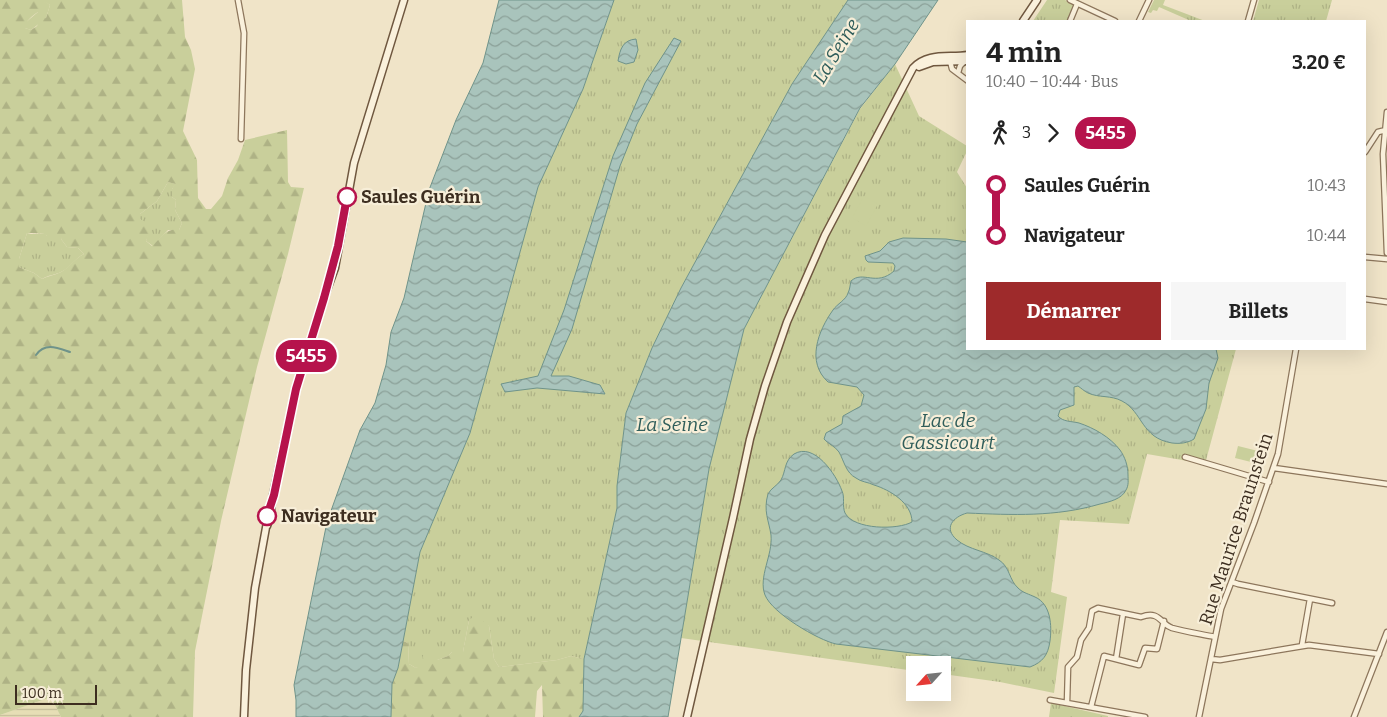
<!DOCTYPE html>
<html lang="fr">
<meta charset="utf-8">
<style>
:root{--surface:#fff;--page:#f6f6f6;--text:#222;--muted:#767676;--accent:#9e2a2b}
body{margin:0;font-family:Bitter,serif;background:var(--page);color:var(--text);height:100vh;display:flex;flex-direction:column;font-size:19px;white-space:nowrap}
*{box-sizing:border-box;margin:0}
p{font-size:16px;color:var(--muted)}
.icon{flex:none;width:28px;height:28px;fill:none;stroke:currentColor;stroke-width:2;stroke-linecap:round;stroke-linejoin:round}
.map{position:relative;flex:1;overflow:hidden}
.sheet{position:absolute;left:966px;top:20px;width:400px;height:330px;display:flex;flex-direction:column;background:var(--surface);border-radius:0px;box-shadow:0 5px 20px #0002}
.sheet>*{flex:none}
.badge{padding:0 10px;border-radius:16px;font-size:18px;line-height:32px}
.needle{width:32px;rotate:243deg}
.tools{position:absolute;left:906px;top:656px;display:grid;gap:10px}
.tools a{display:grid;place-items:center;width:45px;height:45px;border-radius:0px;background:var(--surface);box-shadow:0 5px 20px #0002;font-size:25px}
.scale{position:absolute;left:15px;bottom:12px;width:82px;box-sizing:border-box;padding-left:5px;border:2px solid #3d2e20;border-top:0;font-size:14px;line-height:18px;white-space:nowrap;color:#3d2e20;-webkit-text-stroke:4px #f7eed8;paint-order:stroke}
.map>.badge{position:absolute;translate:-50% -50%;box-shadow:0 0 0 2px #fff}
.legs{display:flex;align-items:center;gap:8px;height:55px;padding:0 20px;font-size:16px}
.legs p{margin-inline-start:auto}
.overview{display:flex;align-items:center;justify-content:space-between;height:85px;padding:0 20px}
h1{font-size:28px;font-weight:700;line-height:38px}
.cta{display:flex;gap:10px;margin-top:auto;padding:10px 20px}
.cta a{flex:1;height:58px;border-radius:0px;background:var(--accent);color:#fff;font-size:20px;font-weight:700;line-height:58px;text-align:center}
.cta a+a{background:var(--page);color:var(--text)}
ul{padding:0 20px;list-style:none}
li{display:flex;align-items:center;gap:18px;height:50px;font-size:19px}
li i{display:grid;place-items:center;width:8px;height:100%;margin:0 6px;background:currentColor}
li i::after{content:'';width:12px;height:12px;margin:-6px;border:4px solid;border-radius:50%;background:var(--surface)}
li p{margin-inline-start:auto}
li:first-child i{background:linear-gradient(#0000 50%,currentColor 0)}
li:last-child i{background:linear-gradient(currentColor 50%,#0000 0)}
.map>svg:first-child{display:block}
</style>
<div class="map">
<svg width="1387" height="717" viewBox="0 0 1387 717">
<defs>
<pattern id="farmland-rules" width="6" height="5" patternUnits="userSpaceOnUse" patternTransform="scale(1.25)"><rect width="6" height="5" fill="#e6deb5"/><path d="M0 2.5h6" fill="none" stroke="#c6bf9b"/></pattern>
<pattern id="grass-tufts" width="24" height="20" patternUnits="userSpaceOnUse" patternTransform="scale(1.25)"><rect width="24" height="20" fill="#c9cf9b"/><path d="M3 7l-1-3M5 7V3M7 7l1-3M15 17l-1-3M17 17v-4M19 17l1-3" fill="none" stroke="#aeb285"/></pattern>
<pattern id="forest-firs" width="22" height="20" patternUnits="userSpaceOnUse" patternTransform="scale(1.25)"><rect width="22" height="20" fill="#c9cf9b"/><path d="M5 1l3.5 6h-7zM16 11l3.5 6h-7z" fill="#aeb285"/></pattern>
<pattern id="water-waves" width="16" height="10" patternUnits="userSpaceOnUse" patternTransform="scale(1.25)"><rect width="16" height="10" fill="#a9c4bc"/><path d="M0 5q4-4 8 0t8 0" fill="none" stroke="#8ba098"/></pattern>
</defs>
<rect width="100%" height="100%" fill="#f0e4c8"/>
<path fill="url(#farmland-rules)" d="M51,697l10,20h-61v-2z"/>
<path fill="url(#grass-tufts)" d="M614,0h234l-56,84 -111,204 -29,60 -26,65 -9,73v22l-33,151 -13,-3 -14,4 -58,7 -5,-8 -5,-33 -20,-6 -6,32h-11l-4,4 -32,12 -7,-4 -1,-21 -5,-2 17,-89 50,-119 68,-246 45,-98z
M1047,0h18l11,5 -8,16h-35z
M1154,0h11l-2,5 42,16h-14l-32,-14 -2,4 -4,-1 -2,3 -3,-1z
M1259,0h73l-6,21h-73z
M45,1l5,4 -4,13 -15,12 -6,-2v-5l13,-11z
M895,64l24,52 48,30v5l-10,21 10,16 1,161h268l-31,115 -58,-10 -18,70 -69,-4 -9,72 16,5 -13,96 -54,-11 -57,-8 -1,-9h-27v6l-234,-33 28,-169 35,-140 116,-220z
M168,182l8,2 -4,5v8l4,3 -1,10 7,13 -3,7h-11l-15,16 -7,-5 2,-8 -8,-14v-5l17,-13z
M27,233l4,1 14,-1 2,3h16l-2,3 6,8 11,1 6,6c-9,4 -14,14 -23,18 -6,3 -13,3 -19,7l-8,-6 -15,-6v-8z
M1051,703l57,13v1h-59z"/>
<path fill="url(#forest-firs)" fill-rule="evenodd" d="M0,0h182l3,37 6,13 4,19 -12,62 14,29 1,38 8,11h5l11,-13 6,-18 10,-18 7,-20 42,-10 1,52 3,5 13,1 -16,66 -31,113 -36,154 -26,130 -2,66h-132l-10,-20 -51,18zM45,2l5,3 -4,13 -6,1 -3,7 -6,4 -6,-2c0,-7 7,-12 13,-16l4,1zM168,182l7,2 -3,5v8l4,3 -1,10 7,13 -3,7c-12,-3 -18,8 -27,16l-6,-5 6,-15 -12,-7v-5l17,-13zM27,233h17l3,3h15l-1,3 6,8 11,1 6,6c-9,4 -15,14 -23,18 -6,3 -13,4 -19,7l-8,-6 -15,-6v-8z
M476,615l13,11 5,33 5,8 58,-7 14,-4 13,3 -1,52 -4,6h-36l-1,-32 -5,6 -2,26h-144l1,-33 6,-16 5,-27 5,2 1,21 7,4 6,-4 2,-16 13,12 11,-4 4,-4h11l6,-32z"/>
<path fill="#c9cf9b" d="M864,196l14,8 -12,22 -14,-8z
M1238,446l24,6 -3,12 -24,-6z"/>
<path fill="url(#water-waves)" stroke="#6f938a" d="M499,0h115l-31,89 -45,98 -68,246 -50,119 -22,116 -6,16 -1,33h-95v-17l-2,-15 33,-163 33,-92 15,-27 11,-38 5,-33 13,-34 25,-108 27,-70 27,-57z
M848,0h90l-43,64 -35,44 -116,221 -35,140 -41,248h-89l4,-6 1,-52 33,-151v-22l9,-73 26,-65 29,-60 111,-204z
M674,38l7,3 -44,83 -17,42 -48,163 -21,47h18l31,9 5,9 -68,-6 -32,4 -4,-8 37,-8 26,-66 49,-154 32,-73z
M636,39l2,11 -4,12 -8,2 -8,-3c2,-12 5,-21 18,-22z
M903,238l43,1 21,3 1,107h248l2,9 -9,25 -3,26 -12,30c-6,4 -14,5 -22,4 -31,-5 -29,-31 -50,-42 -11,-6 -23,-3 -34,-8 -4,-2 -7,-5 -10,-7l-4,1v18l-14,5 -2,6c5,6 13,5 21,7 15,5 31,14 41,27 5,7 8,16 8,25 0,5 1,10 -2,15 -4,9 -17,12 -26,14 -44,13 -88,11 -133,9 -14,4 -24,15 -10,27 12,10 30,11 42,20 11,7 10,20 19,28 5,5 11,6 17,9 16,7 17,29 15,44 -2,14 -7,21 -20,26l-194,-23c-18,-4 -64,-31 -71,-49 -7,-18 8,-40 6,-60 -2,-14 -8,-24 -3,-41 3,-6 9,-8 13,-14 5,-9 3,-19 13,-26 20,-12 42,20 48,37 3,6 0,15 3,22 9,17 53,17 67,9 0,-19 -22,-32 -38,-37 -6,-3 -13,-3 -18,-7 -10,-5 -12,-17 -17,-26 -4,-6 -11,-8 -15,-13l2,-6 16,-9 1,-8 18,-10 3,-11 -7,-8 -29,-5c-22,-20 -10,-51 5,-72 4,-6 13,-10 15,-17 2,-4 2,-8 3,-12 12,-11 25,6 43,-10l1,-5 -2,-3 -25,-1 -2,-2 -1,-4 15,-5 9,-9z"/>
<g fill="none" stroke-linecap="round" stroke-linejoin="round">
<path stroke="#6f938a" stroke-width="2" d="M36,355c9,-13 22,-7 34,-3"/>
<defs>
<path id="minor" d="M238,0l6,33 -3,106
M1070,0l45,21
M1070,21l7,-17
M1139,21l10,-21
M1248,21l6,-21
M950,61l2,8 16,12
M958,73l2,-7 5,-5
M1387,112l-4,42 4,99
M1365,152l13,-20 8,-2
M1365,257l22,2
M1365,299l22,3
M1185,457l84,25
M1274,468l113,16
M1232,582l6,2 94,19
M1302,645l8,-46
M1116,659l7,-45
M1211,659l9,1 89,-15 70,9
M1050,700l95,17
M1067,703l1,-36 9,-10 4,-17 8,-12 3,-17 6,-3 43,9c19,-7 19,7 31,11 14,4 29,6 43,9
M1091,707l13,-51 35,9 6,-17 12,1 7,-28
M1199,717l22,-108 33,-86 24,-69 18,-105
M1354,717l33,-85"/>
<path id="secondary" d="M1023,21l14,-21
M919,67l14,-5 35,-1
M324,298l11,-30 19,-105 50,-163
M267,526l3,-9 3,-22 23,-106 29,-94
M244,717l2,-47 9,-82 12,-66
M687,717l46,-199 17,-79 15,-53 22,-64 38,-87 88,-167c15,-16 35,-10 55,-13"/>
</defs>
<use href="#minor" stroke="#8d765c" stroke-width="7"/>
<use href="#secondary" stroke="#6f573f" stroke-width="9"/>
<use href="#minor" stroke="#faf1dc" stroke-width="4.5"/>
<use href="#secondary" stroke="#faf1dc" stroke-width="6"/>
</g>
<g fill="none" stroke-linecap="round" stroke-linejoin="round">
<defs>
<path id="line-1" d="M267,516l7,-21 22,-106 28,-91 14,-52 9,-49"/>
</defs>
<use href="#line-1" stroke="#fff" stroke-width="11"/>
<use href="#line-1" stroke="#b6134c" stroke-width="8"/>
</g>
<g fill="#fff" stroke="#b6134c" stroke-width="2.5">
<circle cx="347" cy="197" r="9"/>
<circle cx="267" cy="516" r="9"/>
</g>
<g text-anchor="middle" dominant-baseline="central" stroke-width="4.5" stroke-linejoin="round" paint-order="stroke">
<g font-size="18" font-weight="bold" fill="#3d2e20" stroke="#f7eed8" text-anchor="start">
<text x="361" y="197">Saules Guérin</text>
<text x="281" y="516">Navigateur</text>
</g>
<g font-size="18" fill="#3d2e20" stroke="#f7eed8">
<text transform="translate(1236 529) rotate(-72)">Rue Maurice Braunstein</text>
</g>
<g font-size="19" font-style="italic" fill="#2f5d5a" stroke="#f7eed8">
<text transform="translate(836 51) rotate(-59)">La Seine</text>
<text x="948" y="420">Lac de<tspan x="948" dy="22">Gassicourt</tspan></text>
<text x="672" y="424">La Seine</text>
</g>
</g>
</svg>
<div class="tools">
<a><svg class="needle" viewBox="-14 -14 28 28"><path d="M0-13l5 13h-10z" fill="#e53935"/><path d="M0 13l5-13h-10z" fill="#767676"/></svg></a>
</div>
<div class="scale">100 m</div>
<b class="badge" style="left:306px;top:356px;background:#b6134c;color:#fff">5455</b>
<section class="sheet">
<div class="overview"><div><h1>4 min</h1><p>10:40 – 10:44 · Bus</p></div><b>3.20 €</b></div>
<div class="legs"><svg class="icon" aria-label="walk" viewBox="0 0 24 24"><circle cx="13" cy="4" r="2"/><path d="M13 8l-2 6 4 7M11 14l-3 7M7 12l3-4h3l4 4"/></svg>3<svg class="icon" aria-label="forward" viewBox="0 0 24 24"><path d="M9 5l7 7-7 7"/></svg><b class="badge" style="background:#b6134c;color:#fff">5455</b></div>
<ul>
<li><i style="color:#b6134c"></i><b>Saules Guérin</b><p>10:43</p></li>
<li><i style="color:#b6134c"></i><b>Navigateur</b><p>10:44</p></li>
</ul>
<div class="cta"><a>Démarrer</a><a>Billets</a></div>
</section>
</div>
